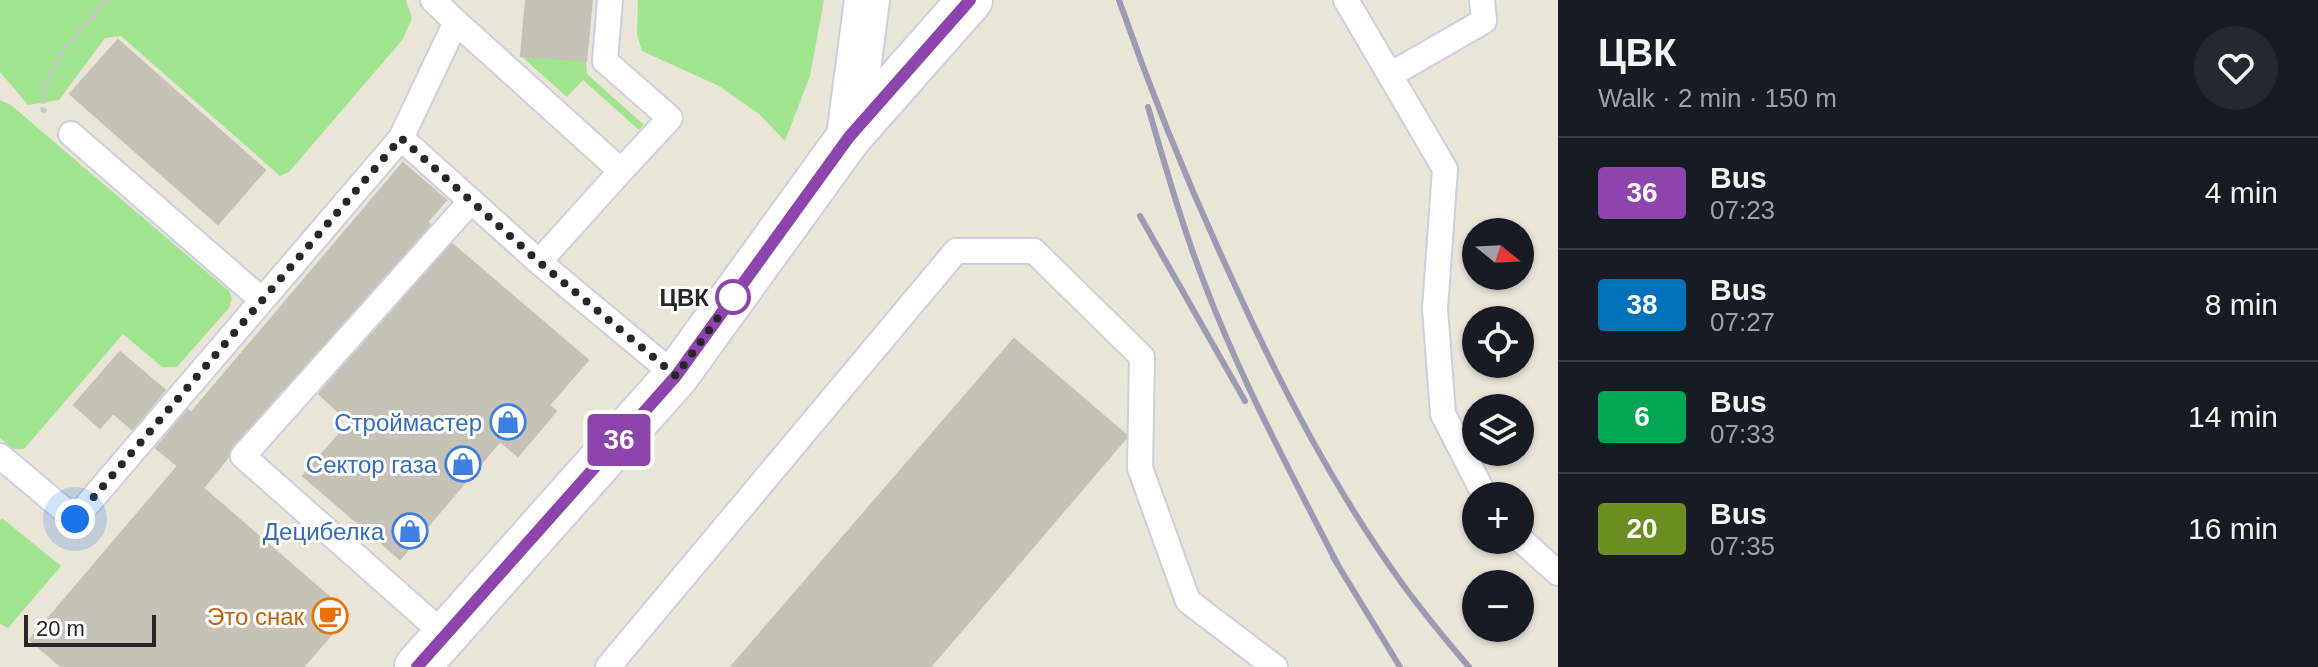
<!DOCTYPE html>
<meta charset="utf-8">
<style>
:root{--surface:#171b24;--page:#242831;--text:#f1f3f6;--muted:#9ea1a6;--line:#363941}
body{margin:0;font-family:Arial,sans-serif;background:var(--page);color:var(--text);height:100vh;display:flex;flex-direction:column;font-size:30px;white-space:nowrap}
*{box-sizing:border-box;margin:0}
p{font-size:26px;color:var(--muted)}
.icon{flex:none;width:44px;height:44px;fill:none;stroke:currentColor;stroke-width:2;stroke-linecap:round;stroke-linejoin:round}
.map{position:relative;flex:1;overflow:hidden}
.sheet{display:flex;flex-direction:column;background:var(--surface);width:760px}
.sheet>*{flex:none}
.badge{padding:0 16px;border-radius:6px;font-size:28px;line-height:52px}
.needle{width:52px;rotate:108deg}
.tools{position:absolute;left:1462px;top:218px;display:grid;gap:16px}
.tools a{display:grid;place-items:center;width:72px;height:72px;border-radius:50%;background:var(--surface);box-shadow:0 2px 6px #0004;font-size:40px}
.scale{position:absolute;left:24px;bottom:20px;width:132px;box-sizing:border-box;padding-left:8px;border:4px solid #272727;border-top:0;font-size:22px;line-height:28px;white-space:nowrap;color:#272727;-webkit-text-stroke:6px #fff;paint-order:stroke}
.you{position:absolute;width:40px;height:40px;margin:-20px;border:6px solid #fff;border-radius:50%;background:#1a73e8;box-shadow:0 0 0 12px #1a73e833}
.map>.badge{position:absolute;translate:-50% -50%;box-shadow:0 0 0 4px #fff}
.round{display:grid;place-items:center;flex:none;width:84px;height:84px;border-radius:42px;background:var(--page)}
.headline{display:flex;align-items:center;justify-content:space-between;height:136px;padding:0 40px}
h1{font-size:38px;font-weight:800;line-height:60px}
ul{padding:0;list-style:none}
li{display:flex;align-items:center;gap:24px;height:112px;padding:0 40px;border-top:2px solid var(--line)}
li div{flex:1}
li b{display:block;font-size:30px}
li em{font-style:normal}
li .badge{min-width:88px;font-weight:700;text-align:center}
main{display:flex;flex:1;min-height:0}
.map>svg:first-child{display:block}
</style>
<main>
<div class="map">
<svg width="1558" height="667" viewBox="0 0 1558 667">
<rect width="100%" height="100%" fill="#ebe5d8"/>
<path fill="#a2e591" d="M0,0h406l6,18 -9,21 -114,133 -9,4 -159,-140 -16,2 -46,62 -31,5 -28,-33z
M638,0h186l-14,76 -25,65 -26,-27 -40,-28 -77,-35 -5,-16z
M521,56l65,5 1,13 57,51 -5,5 -56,-50 -16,17z
M0,100l11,5 218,186 3,8 -3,9 -52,59h-15l-39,-33 -99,115h-11l-13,-11z
M2,518l59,48 -53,62 -8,-4v-104z"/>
<path fill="#c6c2b8" stroke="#c6c2b2" stroke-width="2" d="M526,0h66l-6,61 -65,-5z
M118,40l147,130 -47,54 -148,-130z
M403,163l43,37 -19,22 3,3 -198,221 -4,11 -25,31 146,126 -46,53h-241l-32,-27 148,-174 -22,-18 32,-38 3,3z
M452,244l136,116 -39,45 7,6 -38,45 -18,-15 -100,118 -97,-83 47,-54 -31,-28z
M1014,339l112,96v3l-159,186 -37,43h-199z
M120,352l45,38 -33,39 -19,-16 -13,15 -26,-23z"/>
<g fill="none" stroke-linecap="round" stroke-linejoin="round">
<defs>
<path id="service" d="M433,0l23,22
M610,0l-5,61 65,57 -49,53
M1346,0l99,169 -10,140 8,105 42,82
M1390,75l94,-54 -2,-21
M71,134l191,166
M539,262l137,114
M0,456l75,63 326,-381 55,-116 165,149 -82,91 -138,-124
M1520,539l38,34
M446,636l-203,-180 228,-255
M608,667l348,-416h78l108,106 -2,111 48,133 87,66"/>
<path id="secondary" d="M849,137l18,-137
M417,667l259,-291 173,-239 121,-137"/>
</defs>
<use href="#service" stroke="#cdcee2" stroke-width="28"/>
<use href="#secondary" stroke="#cdcee2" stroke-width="48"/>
<path stroke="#c7c7c7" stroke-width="5" stroke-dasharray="6 4" stroke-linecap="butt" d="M46,112l-3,-2 1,-22 17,-35 46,-53"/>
<use href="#service" stroke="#fff" stroke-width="24"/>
<use href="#secondary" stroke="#fff" stroke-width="44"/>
<path stroke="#9b9bb3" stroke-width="6" d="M1119,0c33,95 71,189 114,281 47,104 101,208 168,301 21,29 44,57 68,85
M1148,107c15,51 29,102 47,151 38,107 92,208 144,309
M1140,216l105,185
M1333,557l67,110"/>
</g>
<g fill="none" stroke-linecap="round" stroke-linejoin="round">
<defs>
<path id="line" d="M417,667l259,-291 173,-239 121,-137"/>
</defs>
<use href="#line" stroke="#fff" stroke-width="18"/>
<use href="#line" stroke="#8e44ad" stroke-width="12"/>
<path stroke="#272727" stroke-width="8" stroke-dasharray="0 14.4" d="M75,519l326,-381 138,124 137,114 57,-79"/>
</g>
<defs>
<symbol id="shop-ring" viewBox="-11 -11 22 22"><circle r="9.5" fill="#fff" stroke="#3f7fe0" stroke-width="1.5"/><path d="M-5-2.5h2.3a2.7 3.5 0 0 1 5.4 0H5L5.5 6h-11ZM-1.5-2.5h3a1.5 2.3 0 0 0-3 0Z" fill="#3f7fe0"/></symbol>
<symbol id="cafe-ring" viewBox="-11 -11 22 22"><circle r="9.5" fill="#fff" stroke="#e8710a" stroke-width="1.5"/><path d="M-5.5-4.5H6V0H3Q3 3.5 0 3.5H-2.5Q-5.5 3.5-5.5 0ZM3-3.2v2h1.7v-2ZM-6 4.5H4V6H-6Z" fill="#e8710a"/></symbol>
</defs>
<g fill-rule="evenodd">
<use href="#shop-ring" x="488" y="402" width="40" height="40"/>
<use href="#shop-ring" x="443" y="444" width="40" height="40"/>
<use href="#shop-ring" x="390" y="511" width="40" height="40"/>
<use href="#cafe-ring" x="310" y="596" width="40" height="40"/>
</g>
<circle fill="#fff" stroke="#8e44ad" stroke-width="4" cx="733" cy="297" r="16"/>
<g text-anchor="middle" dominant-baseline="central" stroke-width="6" stroke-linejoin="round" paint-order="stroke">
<g font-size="24" font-weight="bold" fill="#272727" stroke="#fff" text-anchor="end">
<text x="709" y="297">ЦВК</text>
</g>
<g font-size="24" fill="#366cbe" stroke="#fff" text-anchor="end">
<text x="482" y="422">Строймастер</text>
<text x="437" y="464">Сектор газа</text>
<text x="384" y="531">Децибелка</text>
</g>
<g font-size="24" fill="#c56008" stroke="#fff" text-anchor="end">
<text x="304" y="616">Это снак</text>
</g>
</g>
</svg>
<div class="tools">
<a><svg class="needle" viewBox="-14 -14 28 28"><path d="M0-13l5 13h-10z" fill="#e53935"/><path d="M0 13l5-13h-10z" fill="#9ea1a6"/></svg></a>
<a><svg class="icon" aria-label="locate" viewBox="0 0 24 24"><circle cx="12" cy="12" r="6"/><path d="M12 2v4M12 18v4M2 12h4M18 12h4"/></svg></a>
<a><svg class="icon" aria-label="layers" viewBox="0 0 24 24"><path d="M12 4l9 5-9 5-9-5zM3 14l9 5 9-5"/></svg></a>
<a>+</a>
<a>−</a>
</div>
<div class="scale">20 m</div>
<div class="you" style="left:75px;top:519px"></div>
<b class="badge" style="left:619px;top:440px;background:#8e44ad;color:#fff">36</b>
</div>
<section class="sheet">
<div class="headline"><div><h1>ЦВК</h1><p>Walk · 2 min · 150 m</p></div><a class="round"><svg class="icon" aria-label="heart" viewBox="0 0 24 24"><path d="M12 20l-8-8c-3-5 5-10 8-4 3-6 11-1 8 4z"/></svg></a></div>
<ul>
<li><span class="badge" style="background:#8e44ad;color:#fff">36</span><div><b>Bus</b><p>07:23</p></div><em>4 min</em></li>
<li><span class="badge" style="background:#0072bc;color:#fff">38</span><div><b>Bus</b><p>07:27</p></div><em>8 min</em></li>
<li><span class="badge" style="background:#00a651;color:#fff">6</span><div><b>Bus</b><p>07:33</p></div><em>14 min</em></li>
<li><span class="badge" style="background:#6b8e23;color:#fff">20</span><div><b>Bus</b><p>07:35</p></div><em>16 min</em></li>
</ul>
</section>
</main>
